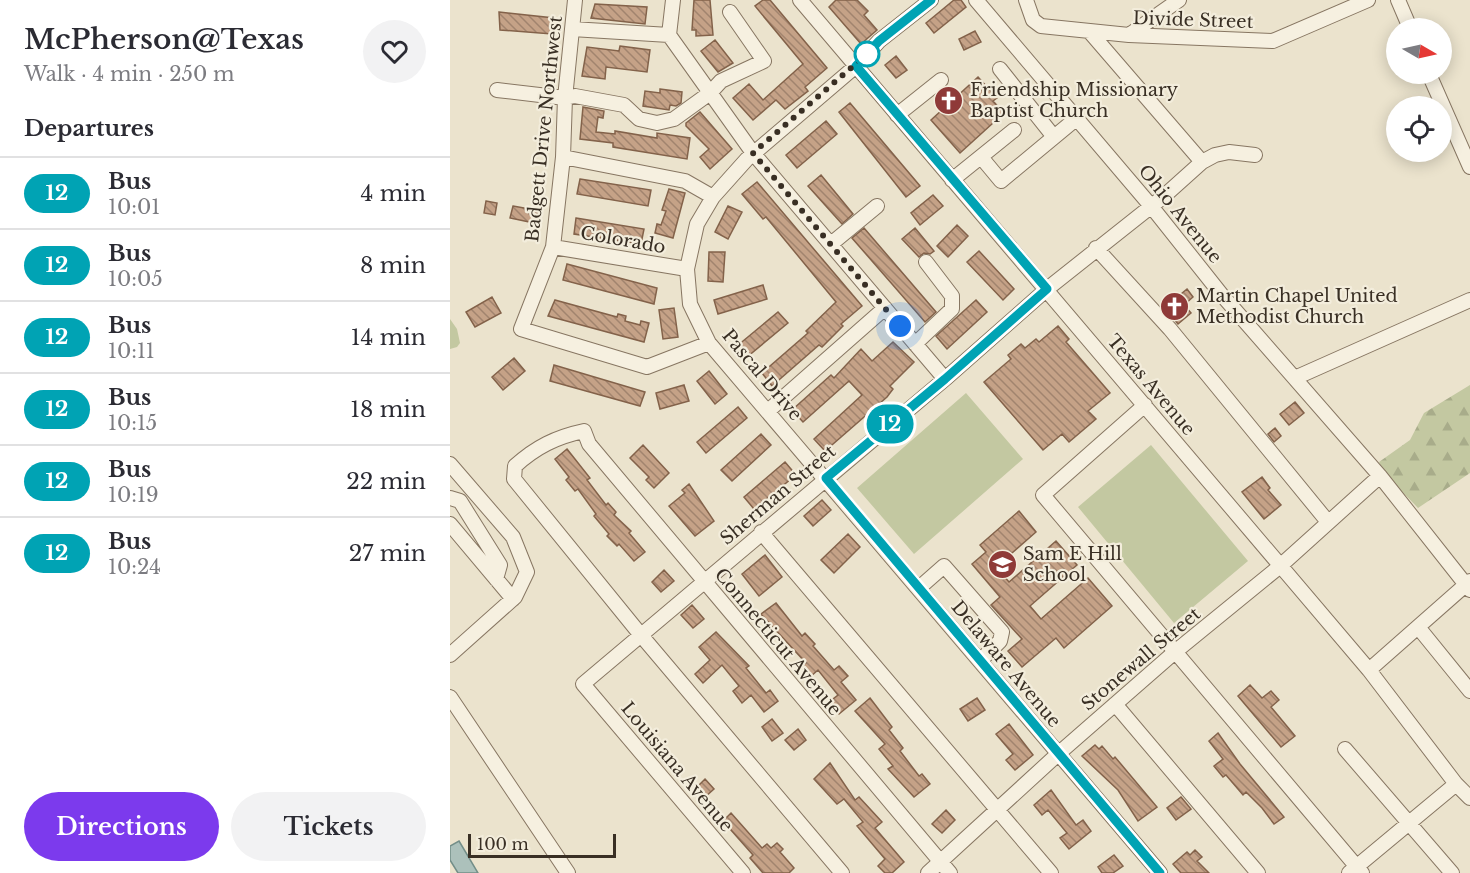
<!DOCTYPE html>
<meta charset="utf-8">
<style>
:root{--surface:#fff;--page:#f2f2f3;--text:#2b2b33;--muted:#7c7c81;--line:#e1e1e2;--accent:#7c3aed}
body{margin:0;font-family:"Libre Baskerville",serif;background:var(--page);color:var(--text);height:100vh;display:flex;flex-direction:column;font-size:22px;white-space:nowrap}
*{box-sizing:border-box;margin:0}
p{font-size:20px;color:var(--muted)}
.icon{flex:none;width:33px;height:33px;fill:none;stroke:currentColor;stroke-width:2;stroke-linecap:round;stroke-linejoin:round}
.map{position:relative;flex:1;overflow:hidden}
.drawer{display:flex;flex-direction:column;background:var(--surface);width:450px}
.drawer>*{flex:none}
.badge{padding:0 12px;border-radius:20px;font-size:21px;line-height:39px}
.needle{width:39px;rotate:99deg}
.controls{position:absolute;left:936px;top:18px;display:grid;gap:12px}
.controls a{display:grid;place-items:center;width:66px;height:66px;border-radius:50%;background:var(--surface);box-shadow:0 3px 15px #0003;font-size:30px}
.scale{position:absolute;left:18px;bottom:15px;width:148px;box-sizing:border-box;padding-left:6px;border:3px solid #392f24;border-top:0;font-size:16px;line-height:21px;white-space:nowrap;color:#392f24;-webkit-text-stroke:4px #f3eddc;paint-order:stroke}
.you{position:absolute;width:30px;height:30px;margin:-15px;border:4px solid #fff;border-radius:50%;background:#1a73e8;box-shadow:0 0 0 9px #1a73e833}
.map>.badge{position:absolute;translate:-50% -50%;box-shadow:0 0 0 3px #fff}
h2{padding:0 24px;font-size:22px;line-height:54px}
.round{display:grid;place-items:center;flex:none;width:63px;height:63px;border-radius:32px;background:var(--page)}
.head{display:flex;align-items:center;justify-content:space-between;height:102px;padding:0 24px}
h1{font-size:28px;font-weight:600;line-height:45px}
.button{display:flex;gap:12px;margin-top:auto;padding:12px 24px}
.button a{flex:1;height:69px;border-radius:36px;background:var(--accent);color:#fff;font-size:24px;font-weight:600;line-height:69px;text-align:center}
.button a+a{background:var(--page);color:var(--text)}
ul{padding:0;list-style:none}
li{display:flex;align-items:center;gap:18px;height:72px;padding:0 24px;border-top:2px solid var(--line)}
li div{flex:1}
li b{display:block;font-size:22px}
li em{font-style:normal}
li .badge{min-width:66px;font-weight:700;text-align:center}
main{display:flex;flex:1;min-height:0}
.map>svg:first-child{display:block}
</style>
<main>
<section class="drawer">
<div class="head"><div><h1>McPherson@Texas</h1><p>Walk · 4 min · 250 m</p></div><a class="round"><svg class="icon" aria-label="heart" viewBox="0 0 24 24"><path d="M12 20l-8-8c-3-5 5-10 8-4 3-6 11-1 8 4z"/></svg></a></div>
<h2>Departures</h2>
<ul>
<li><span class="badge" style="background:#00a3b4;color:#fff">12</span><div><b>Bus</b><p>10:01</p></div><em>4 min</em></li>
<li><span class="badge" style="background:#00a3b4;color:#fff">12</span><div><b>Bus</b><p>10:05</p></div><em>8 min</em></li>
<li><span class="badge" style="background:#00a3b4;color:#fff">12</span><div><b>Bus</b><p>10:11</p></div><em>14 min</em></li>
<li><span class="badge" style="background:#00a3b4;color:#fff">12</span><div><b>Bus</b><p>10:15</p></div><em>18 min</em></li>
<li><span class="badge" style="background:#00a3b4;color:#fff">12</span><div><b>Bus</b><p>10:19</p></div><em>22 min</em></li>
<li><span class="badge" style="background:#00a3b4;color:#fff">12</span><div><b>Bus</b><p>10:24</p></div><em>27 min</em></li>
</ul>
<div class="button"><a>Directions</a><a>Tickets</a></div>
</section>
<div class="map">
<svg width="1020" height="873" viewBox="0 0 1020 873">
<defs>
<pattern id="forest-firs" width="22" height="20" patternUnits="userSpaceOnUse" patternTransform="scale(1.5)"><rect width="22" height="20" fill="#c3c8a1"/><path d="M5 1l3.5 6h-7zM16 11l3.5 6h-7z" fill="#a8ac8a"/></pattern>
<pattern id="building-back-hatch" width="6" height="6" patternUnits="userSpaceOnUse" patternTransform="scale(1.5)"><rect width="6" height="6" fill="#c5a287"/><path d="M-1 5l2 2M0 0l6 6M5-1l2 2" fill="none" stroke="#a1846e"/></pattern>
</defs>
<rect width="100%" height="100%" fill="#ebe3cd"/>
<path fill="#c3c8a1" d="M0,319l7,10 3,14 -3,4 -7,2z
M516,393l57,66 -109,95 -57,-66z
M701,445l97,116 -74,62 -96,-116z"/>
<path fill="url(#forest-firs)" d="M1020,385v88l-52,35 -34,-35 -5,-11 31,-22 14,-27z"/>
<path fill="#acc1bb" stroke="#738e88" stroke-width="1.5" d="M9,841l19,32h-20l-8,-13v-14z"/>
<path fill="url(#building-back-hatch)" stroke="#83624a" stroke-width="1.5" d="M244,0h16l3,35 -17,1v-6h-4z
M313,0h7l57,68 -22,19 3,4 -23,18 -9,-9 -23,20 -20,-22 16,-14 14,16 40,-36 -48,-58z
M386,0h21l11,11 -4,4 13,15 -16,14 -32,-37z
M504,0h7l5,7 -32,26 -8,-10z
M145,4l52,3 -2,17 -54,-6z
M49,12l55,6 -2,16 -52,-4z
M525,31l6,11 -17,8 -5,-11z
M265,40l18,23 -15,9 -17,-21z
M170,46l30,4 -3,22 -41,-5 -1,12 -23,-3 5,-29 32,4z
M446,56l11,14 -11,8 -11,-13z
M528,77l19,21 -4,3 11,12 -44,40 -29,-33z
M210,89l22,3 -1,11 -5,3 -6,-1 -1,5 -26,-4 2,-15 15,2z
M400,103l70,83 -14,11 -67,-85z
M133,107l21,4 -1,7 -5,-1 -2,15 19,2v-3l42,7v-5l33,5 -3,21 -74,-12v-4l-33,-4z
M250,112l32,37 -22,20 -10,-12 9,-8 -23,-23v-3z
M376,121l11,13 -40,34 -11,-13z
M371,175l32,39 -11,10 -34,-38z
M130,179l71,11 -3,16 -71,-12z
M307,182l105,124 -21,18 2,2 -21,21 -3,-2 -47,41 -10,-13 46,-40 -2,-2 30,-29 -70,-85 -3,2 -21,-25z
M219,189l16,4 -12,45 -18,-5 2,-9 4,1 5,-14 -4,-1z
M483,195l10,11 -23,19 -9,-12z
M36,201l11,2 -2,12 -11,-2z
M63,206l28,5 -2,13 -29,-6z
M278,206l14,6 -14,27 -13,-7z
M126,218l68,11 -3,15 -67,-10z
M507,225l11,11 -20,21 -11,-11z
M414,228l72,84 -11,10 -73,-84z
M465,228l19,23 -4,3 -6,-1 -5,4 -17,-18z
M529,251l35,38 -11,11 -36,-38z
M259,252h16l-2,30 -15,-1z
M117,264l90,24 -3,16 -91,-24z
M313,285l4,14 -49,15 -4,-14z
M737,289l6,8 -9,8 7,8 -13,11 -14,-16z
M42,297l9,16 -26,14 -9,-15z
M105,300l62,17 1,-3 8,2 -1,5 15,4 1,-4 8,2 -5,19 -96,-26z
M526,300l11,12 -40,37 -11,-13z
M224,308l4,29 -15,2 -4,-29z
M328,312l10,11 -41,34 -10,-11z
M608,326l11,13 -3,3 44,51 -22,18 8,8 -27,23 -7,-8 -19,16 -59,-68 27,-23 -3,-4 13,-11 4,4 11,-9 3,3z
M443,342l21,20 -24,24 3,3 -6,8 -62,54 -11,-12 48,-44 -13,-14 -46,41 -11,-12 39,-35 3,3 27,-29 11,12z
M64,358l11,13 -22,19 -11,-13z
M104,365l91,27 -5,14 -90,-25z
M259,371l18,23 -12,10 -18,-23z
M234,385l5,16 -29,8 -4,-16z
M845,402l9,11 -15,12 -9,-11z
M288,407l9,11 -41,35 -9,-11z
M825,428l6,8 -7,6 -6,-8z
M311,434l10,11 -39,36 -11,-11z
M193,445l26,28 -15,15 -8,-8 3,-3 -19,-19z
M117,449l23,29 -3,2 19,25 2,-2 8,9 -2,3 17,16 -2,2 16,19 -11,9 -15,-17 -2,2 -10,-10 2,-2 -15,-18 2,-2 -18,-25 -3,2 -9,-11 3,-3 -14,-18z
M335,462l11,13 -42,34 -10,-12z
M812,477l8,11 -2,2 13,15 -17,14 -22,-27z
M239,484l25,37 -19,15 -26,-30 16,-13 -3,-3z
M372,500l9,10 -18,16 -9,-10z
M569,511l17,21 -40,35 13,15 47,-41 21,24 -47,41 11,13 47,-41 24,28 -48,42 -8,-10 -34,29 -14,-16 14,-12 -31,-34 9,-8 -28,-33 14,-12 -6,-7z
M398,534l12,13 -26,26 -13,-13z
M315,555l17,22 -23,19 -17,-22z
M214,570l10,11 -13,11 -9,-10z
M326,603l26,33 3,-3 10,11 -2,2 21,24 5,-4 9,10 -7,6 15,18 -17,14 -10,-12 9,-7 -20,-25 -8,7 -9,-10 5,-4 -45,-49z
M242,605l12,14 -11,9 -12,-13z
M266,632l33,34 -3,2 20,25 4,-3 8,11 -14,11 -13,-17 -9,8 -9,-12 6,-5 -17,-21 -19,18 -8,-9 15,-14 -11,-13z
M800,685l12,13 9,-7 8,9 -8,7 24,29 -14,11 -43,-51z
M420,698l22,29 -3,3 14,18 -3,3 19,25 3,-2 8,10 -16,13 -26,-28 5,-3 -14,-17 6,-5 -30,-33z
M527,698l8,12 -17,11 -8,-12z
M322,719l11,14 -11,8 -10,-14z
M559,724l24,31 -18,15 -9,-10 7,-6 -17,-20z
M348,729l8,11 -12,10 -9,-10z
M768,733l22,31 44,53 -10,7 -12,-16 -16,-16 -3,3 -17,-20 -3,2 -9,-11 9,-7 -14,-18z
M645,745l4,4 3,-3 11,13 2,-2 42,50 -19,14 -20,-31 -36,-34z
M380,763l25,37 4,-3 23,25 -7,6 29,34 -12,11h-7l-7,-7 7,-7 -28,-33 6,-4 -19,-23 -7,5 -23,-25z
M255,779l9,10 -10,9 -8,-10z
M601,790l25,35 7,-5 8,11 -22,18 -9,-11 7,-5 -19,-23 -6,5 -8,-10z
M731,797l10,12 -15,11 -9,-12z
M496,810l9,10 -13,13 -10,-9z
M281,813l31,35 5,-4 4,4 6,-5 6,6 -3,3 14,16 -5,5h-26l-13,-15 3,-3 -30,-34z
M745,850l7,7 -5,4 12,12h-28l-8,-9 14,-12 3,3z
M664,855l9,11 -10,7h-11l-4,-6z"/>
<g fill="none" stroke-linecap="round" stroke-linejoin="round">
<defs>
<path id="minor" d="M125,0l-10,98 -2,59 -10,90 -32,82 126,38 62,-24
M223,0l-4,35 84,118 192,226
M350,0l569,670 87,114 14,14
M481,0l-52,41 -23,25 -109,93 -34,38 -16,27 -10,45 3,35 19,39 451,530
M526,0l175,206 70,88 159,182 90,114
M576,0l7,20 8,6 88,9 144,6 95,-41
M948,0l12,28
M122,29l97,6
M639,31l113,131
M679,35l50,-35
M550,69l54,68
M979,74l41,93
M47,90l68,8 10,-2 49,9 15,14 18,4 17,-4 36,-26 11,-12 43,-20 -34,-49
M447,115l44,-35
M113,157l122,24 28,16
M531,157l20,24 76,-63
M502,180l62,-50
M381,244l46,-38
M103,247l134,22
M646,248l74,81 158,193
M465,344l37,-35v-13l-26,-34
M847,377l173,-77
M695,405l-102,90 319,378
M318,411l117,-103
M0,464l63,73 14,35 -12,25 -65,58
M0,498l10,3 40,64 -4,14
M0,524l63,75
M311,532l290,341
M469,588l25,-22 58,66 -2,9 -20,20
M968,627l52,64
M919,670l101,-89
M0,697l118,176
M665,704l143,169
M895,749l107,124
M293,873l-160,-189 362,-305 102,-90 116,-92 39,-35 13,-7 14,-3 26,3
M392,873l-202,-239 -126,-155 1,-13c21,-19 41,-29 69,-35l5,13 361,429
M478,873l130,-119 118,-103 103,-84 101,-91
M899,873l107,-89"/>
</defs>
<use href="#minor" stroke="#877662" stroke-width="16"/>
<use href="#minor" stroke="#f6f0e0" stroke-width="14"/>
</g>
<g fill="none" stroke-linecap="round" stroke-linejoin="round">
<defs>
<path id="line" d="M481,0l-52,41 -23,25 191,223 -102,90 -119,99 334,395"/>
</defs>
<use href="#line" stroke="#fff" stroke-width="14"/>
<use href="#line" stroke="#00a3b4" stroke-width="9"/>
<path stroke="#392f24" stroke-width="6" stroke-dasharray="0 10.8" d="M417,54l-114,99 147,173"/>
</g>
<defs>
<symbol id="church-disc" viewBox="-11 -11 22 22"><circle r="9.5" fill="#8f3a38" stroke="#f3eddc"/><path d="M-1.2-6h2.4v3.5h3.3v2.4h-3.3V6h-2.4V-.1h-3.3v-2.4h3.3Z" fill="#fff"/></symbol>
<symbol id="school-disc" viewBox="-11 -11 22 22"><circle r="9.5" fill="#8f3a38" stroke="#f3eddc"/><path d="M0-5L7-2L0 1L-7-2ZM-4 1L0 2.5L4 1V4Q0 6-4 4Z" fill="#fff"/></symbol>
</defs>
<g fill-rule="evenodd">
<use href="#church-disc" x="482" y="84" width="33" height="33"/>
<use href="#church-disc" x="708" y="290" width="33" height="33"/>
<use href="#school-disc" x="536" y="548" width="33" height="33"/>
</g>
<circle fill="#fff" stroke="#00a3b4" stroke-width="3" cx="417" cy="54" r="12"/>
<g text-anchor="middle" dominant-baseline="central" stroke-width="4.5" stroke-linejoin="round" paint-order="stroke">
<g font-size="18" fill="#392f24" stroke="#f3eddc">
<text transform="translate(743 20) rotate(2)">Divide Street</text>
<text transform="translate(94 129) rotate(-84)">Badgett Drive Northwest</text>
<text transform="translate(730 214) rotate(51)">Ohio Avenue</text>
<text transform="translate(173 240) rotate(10)">Colorado</text>
<text transform="translate(312 375) rotate(50)">Pascal Drive</text>
<text transform="translate(701 385) rotate(50)">Texas Avenue</text>
<text transform="translate(328 495) rotate(-40)">Sherman Street</text>
<text transform="translate(328 642) rotate(50)">Connecticut Avenue</text>
<text transform="translate(691 659) rotate(-40)">Stonewall Street</text>
<text transform="translate(556 664) rotate(50)">Delaware Avenue</text>
<text transform="translate(227 767) rotate(50)">Louisiana Avenue</text>
</g>
<g font-size="18" fill="#392f24" stroke="#f3eddc" text-anchor="start">
<text x="520" y="90">Friendship Missionary<tspan x="520" dy="21">Baptist Church</tspan></text>
<text x="746" y="296">Martin Chapel United<tspan x="746" dy="21">Methodist Church</tspan></text>
<text x="573" y="554">Sam E Hill<tspan x="573" dy="21">School</tspan></text>
</g>
</g>
</svg>
<div class="controls">
<a><svg class="needle" viewBox="-14 -14 28 28"><path d="M0-13l5 13h-10z" fill="#e53935"/><path d="M0 13l5-13h-10z" fill="#7c7c81"/></svg></a>
<a><svg class="icon" aria-label="locate" viewBox="0 0 24 24"><circle cx="12" cy="12" r="6"/><path d="M12 2v4M12 18v4M2 12h4M18 12h4"/></svg></a>
</div>
<div class="scale">100 m</div>
<div class="you" style="left:450px;top:326px"></div>
<b class="badge" style="left:440px;top:424px;background:#00a3b4;color:#fff">12</b>
</div>
</main>
